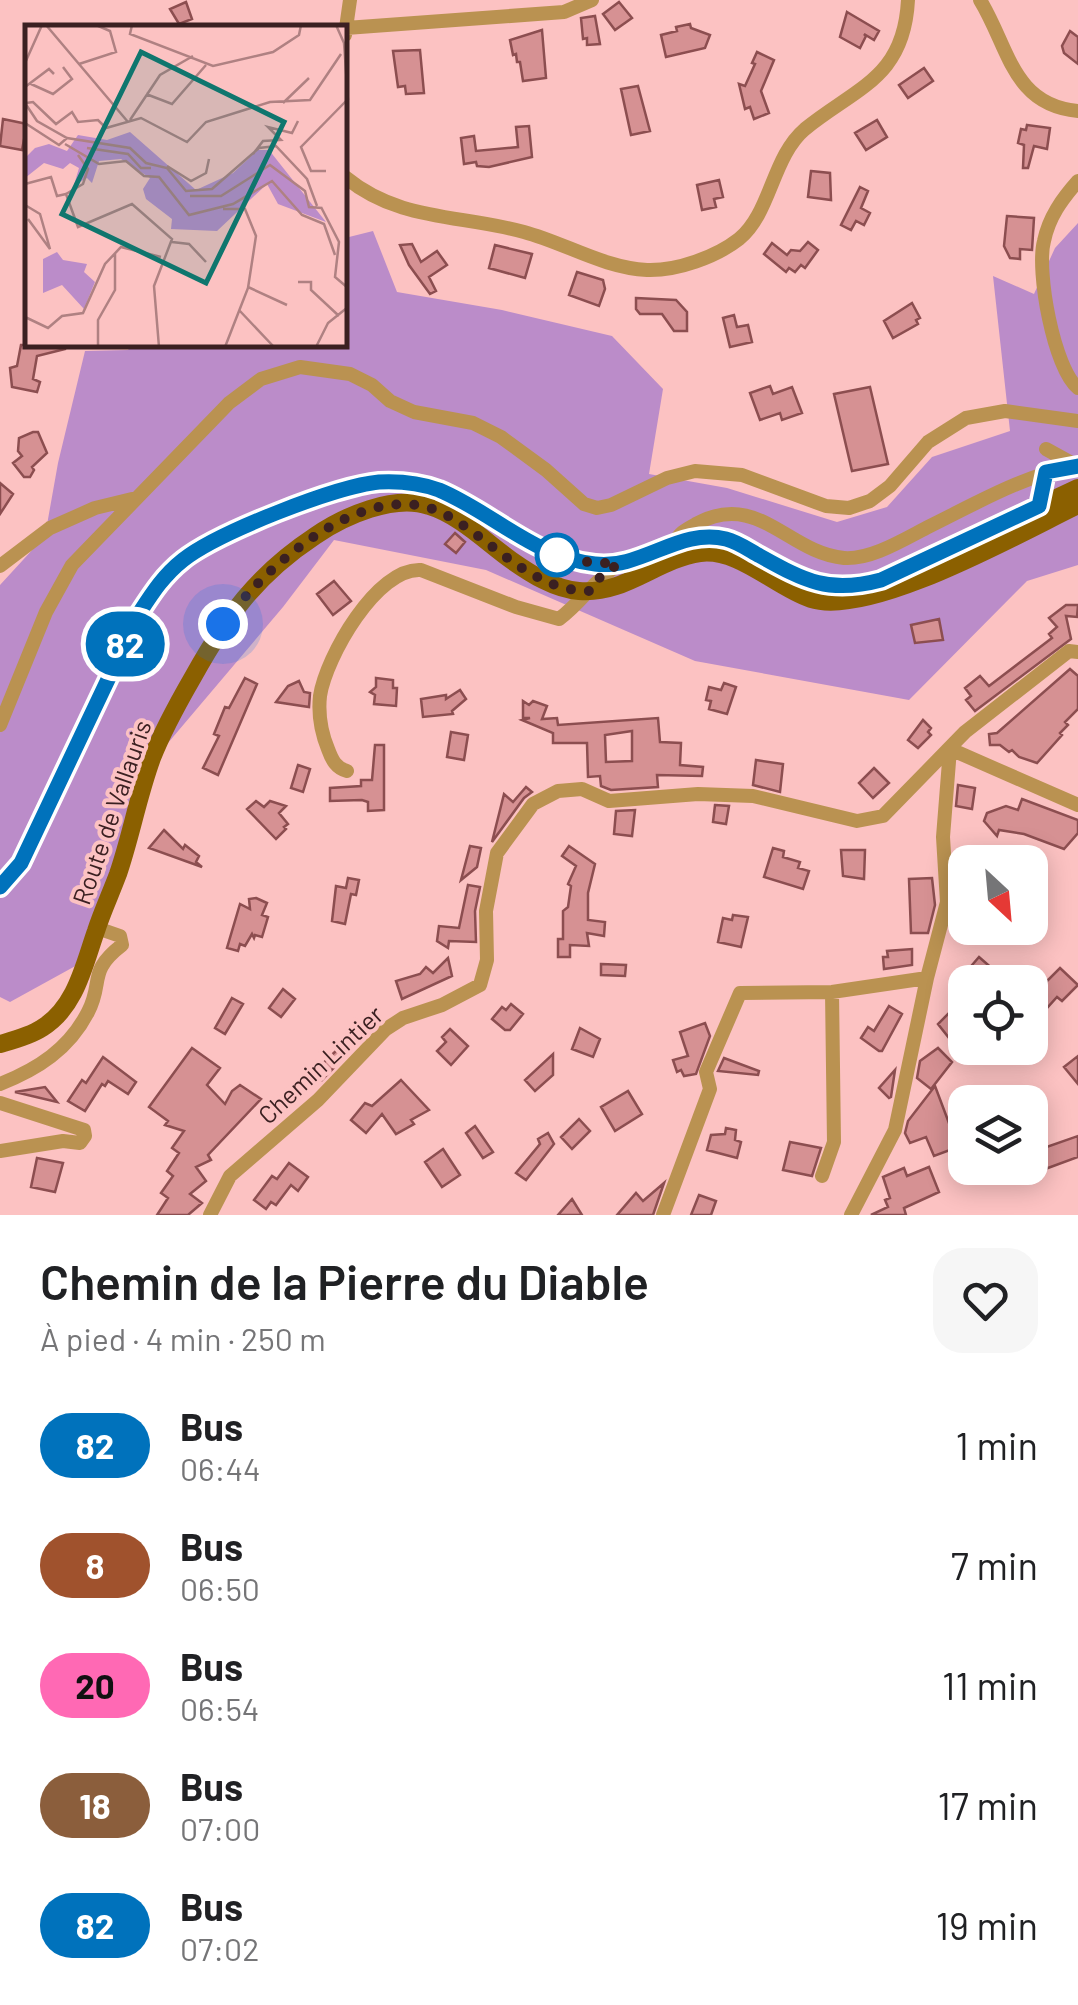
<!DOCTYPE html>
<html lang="fr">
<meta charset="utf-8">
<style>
:root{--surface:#fff;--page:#f6f6f6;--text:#202124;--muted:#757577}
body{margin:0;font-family:Barlow,sans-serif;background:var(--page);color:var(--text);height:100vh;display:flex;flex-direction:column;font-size:38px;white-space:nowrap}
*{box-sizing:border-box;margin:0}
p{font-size:32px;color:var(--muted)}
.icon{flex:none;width:55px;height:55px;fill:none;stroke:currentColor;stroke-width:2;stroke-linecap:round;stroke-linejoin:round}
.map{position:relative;height:1215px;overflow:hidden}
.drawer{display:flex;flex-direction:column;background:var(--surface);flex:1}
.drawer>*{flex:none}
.badge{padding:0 20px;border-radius:32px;font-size:35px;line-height:65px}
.needle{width:65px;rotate:154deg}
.fabs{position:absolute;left:948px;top:845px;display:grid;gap:20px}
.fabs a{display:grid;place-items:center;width:100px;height:100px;border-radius:20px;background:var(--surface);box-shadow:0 5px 25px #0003;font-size:50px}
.you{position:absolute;width:50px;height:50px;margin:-25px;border:8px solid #fff;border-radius:50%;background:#1a73e8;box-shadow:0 0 0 15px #1a73e833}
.map>.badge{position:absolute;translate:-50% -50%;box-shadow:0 0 0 5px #fff}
.round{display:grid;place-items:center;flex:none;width:105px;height:105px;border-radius:30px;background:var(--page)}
.headline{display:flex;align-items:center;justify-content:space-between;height:170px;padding:0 40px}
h1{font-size:48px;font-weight:600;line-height:75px}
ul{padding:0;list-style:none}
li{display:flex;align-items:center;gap:30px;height:120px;padding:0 40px}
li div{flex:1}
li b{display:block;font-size:38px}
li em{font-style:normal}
li .badge{min-width:110px;font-weight:700;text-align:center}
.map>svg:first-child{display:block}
</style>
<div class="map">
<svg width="1078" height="1215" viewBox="0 0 1078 1215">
<rect width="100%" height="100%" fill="#fcc2c2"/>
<path fill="#bb8cc9" d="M1078,223v342l-51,16 -118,119 -214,-39 -209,-91 -152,-30 -51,67 -121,143 -83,214 -69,38 -10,-5v-412l45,-49 13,-73 27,-112 43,-1 4,-5h213v-107l28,-7 24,61 105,18 110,26 51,53 -14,85 78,14 110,34 50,-15 45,-50 78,-26 -17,-155 41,18 21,-46z"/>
<path fill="#d69193" stroke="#8c4e50" stroke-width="2.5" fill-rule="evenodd" d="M186,2l6,17 -13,5 -9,-15z
M619,2l13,16 -17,12 -12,-16z
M847,12l32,19 -5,9 -10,-6 2,2 -6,12 -20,-11z
M595,16l5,28 -13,1v-7l-4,1 -2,-21z
M690,24l1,4 19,7 -5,13 -39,9 -5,-22 16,-4 -1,-4z
M542,30l4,48 -23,3 -3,-19h-3l-1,-8 -3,1 -3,-15z
M1070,31l8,6v27l-14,-11 -2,-7z
M420,50l4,43 -18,1 -1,-8 -7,1 -5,-36z
M757,52l17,8 -13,31 8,22 -15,6 -4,-12 -5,2 -6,-25 6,2 10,-22 -3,-1z
M924,68l9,13 -25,17 -9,-13z
M638,86l12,45 -19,4 -10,-46z
M3,119l24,5 -5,26 -22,-4z
M877,120l10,17 -21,13 -11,-17z
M1027,125l23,3 -3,21 -13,-3 -6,22h-5l1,-23 -6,-2 3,-14 5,1z
M529,126l3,31 -43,10 -12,-1 -1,-4 -12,2 -3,-26 13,-2 2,15 42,-4 -2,-20z
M811,171l19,2 1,27 -23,-3z
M719,180l4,17 -9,2 2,8 -14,3 -5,-25z
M860,187l8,4 -7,17 9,5 -6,12 -8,-4 -5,9 -10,-5z
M1007,216l27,2 -2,32 -12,-1v10l-10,-1 -6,-12z
M808,242l10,8 -13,18 -4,-3 -6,7 -6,-4 -3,4 -22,-18 8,-11 15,12 4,-5 9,1z
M412,244l9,18 16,-11 10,14 -18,12 7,14 -6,3 -21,-29 -9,-20z
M495,245l37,9 -7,24 -36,-10z
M577,272l26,8 2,9 -6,17 -30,-11z
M636,298l40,2 11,12v19h-13l-12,-17h-22l-4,-5z
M912,303l8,15 -4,2 2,4 -25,14 -9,-17z
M734,315l3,12 11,-2 4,17 -22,5 -7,-29z
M21,345h44v4l-28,7 -4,23 7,3 -3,10 -25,-5 -2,-19 7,-2z
M770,386l3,8 19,-7 10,26 -20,7 -2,-7 -20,7 -10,-27z
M870,387l18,77 -36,7 -18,-77z
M33,432h5l9,21 -15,14 2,3 -4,7h-6l-11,-14 9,-7 -4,-5 1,-13z
M0,483l13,11 -13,20z
M455,533l10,9 -9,11 -11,-9z
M334,581l17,20 -18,14 -16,-21z
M1066,605h12l-1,12 -11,-1 5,23 -96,72 -9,-11 5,-4 -6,-8 15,-12 9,10 63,-48 -3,-4 8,-7 -8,-9z
M939,619l4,21 -28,3 -4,-18z
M1070,669l8,7v33l-13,13 3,3 -8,8 2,2 -25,28 -18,-6 -7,-7 -3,2 -9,-7h-10l-1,-11 8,-1z
M245,678l12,6 -39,91 -15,-7 16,-32 -5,-2 11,-27 4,1z
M376,678l17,2v8h4l-1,18 -22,-2 1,-9 -5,-3 6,-5z
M299,681l5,11 6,1 -1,14 -33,-5 12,-16z
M724,683l12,4 -9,27 -18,-5 2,-8 -5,-1 3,-13 12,3z
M460,690l6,9 -14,12 1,3 -30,3 -2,-18 25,-4v4z
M523,701l6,4 4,-4 14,5 -5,13 15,-1 1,7 100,-7 2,24 21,1 -1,22 23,2 -1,9 -45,-1 1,12 -47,3 -10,-4 -1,-10 -12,1 -1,-34h-34v-10l-31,-13 8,-2h-7zM632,731v30l-26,1 -1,-27z
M923,720l8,8 -3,4 3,3 -13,13 -10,-8z
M451,732l17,3 -4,25 -17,-3z
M375,745h9v65l-16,1v-9l-6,-2 -32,1v-13l31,-2v-6h11z
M756,760l27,4 -3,28 -27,-7z
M298,765l12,4 -7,23 -12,-4z
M874,768l15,15 -16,15 -14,-15z
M958,785l17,3 -3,21 -16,-3z
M526,787l6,5 -8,6 -32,44 12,-48 9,8z
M1022,799l56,21v13l-14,16 -40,-15 -25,-4 -2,6 -13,-15 3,-8 19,-7 12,4z
M256,801l8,6 6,-6 16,5 -7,7 9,11 -4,3 2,2 -10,10 -29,-30z
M715,805l14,1 -3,18 -13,-2z
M635,810l-3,26 -18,-2 2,-23z
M164,830l19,19 2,-4 14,11 -3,6 6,5 -53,-19z
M470,846l11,2 -4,19 -16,13z
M569,846l26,18 -7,29v27l17,2 -1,14 -17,-3 2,13 -19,-1v12h-12v-18h5v-28l5,-4 3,-21 -3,-2 8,-18 -14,-10z
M773,848l11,3 -1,6 17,5 -2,6 11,3 -6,18 -39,-12z
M841,850h24l-1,29 -21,-3z
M348,878l11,2 -3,15 -5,-1 -6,30 -13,-3 4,-35 10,2z
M932,878l3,27 -7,28h-17l-2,-54z
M468,885l12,2 -5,24 1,31 -27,-1 -1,7 -11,-7 2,-15 20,2z
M256,898l11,5 -5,12 6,2 -6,20 -7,-2 -1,3 -2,-4 -7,12 -5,-2 -2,7 -11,-3 13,-44 10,5 -1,-10z
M733,915l15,2 -7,30 -23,-5 5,-24 9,2z
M912,949v16l-28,4 -1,-12h5l-1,-6z
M979,957l16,14 -2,3 10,8h-25l-12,-10z
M448,958l4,18 -50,23 -6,-18 24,-7 6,-7 7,6z
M601,964l25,1 -1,11 -24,-1z
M1060,968l18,17 -16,16 -5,-4 -27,30v-29z
M283,989l12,10 -14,18 -12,-9z
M232,998l11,6 -18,30 -10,-6z
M511,1004l12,10 -13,16h-5l-13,-11 10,-12 4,3z
M889,1006l13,8 -20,37h-3l-18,-13 7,-11 6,4z
M955,1007l10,9v14l-12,13 -15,-19z
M705,1023l5,13 -14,38 -12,2 -3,-6 -4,2 -4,-12 15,-4 -8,-24z
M580,1028l20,11 -7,18 -21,-8z
M450,1029l18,17 -17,19 -14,-14 9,-9 -4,-5z
M340,1047l7,7 -25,26 -8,-8z
M192,1048l28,20 -13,17 18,19 7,-13 8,-6 21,14 -53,56 3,5 -15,7 10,14 -16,13 12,9 -14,12h-31l11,-17 -7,-5 12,-17 -6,-5 12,-18 -7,-5 12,-17 -19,-6 3,-4 -19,-14z
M938,1048l14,14 -21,27 -14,-11 3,-17z
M553,1054v21l-18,16 -10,-11z
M1078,1056v28l-14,-17z
M103,1057l33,25 -8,12 -20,-13 -3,5 -3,-2 -17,27 -17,-10 14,-21 4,3z
M724,1058l35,13 -1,4 -40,-4z
M895,1070l-4,27 -2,1 -10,-10z
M401,1080l28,30 -18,10 3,4 -18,10 -14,-20 -16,19 -15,-13 14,-17 7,3z
M935,1086l23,61 -24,9 -8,-19 -16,6 -5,-10 3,-12z
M45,1087l12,15 -42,-10z
M628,1091l14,23 -27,17 -14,-24z
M579,1119l11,12 -18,18 -11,-12z
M475,1126l18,26 -10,6 -17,-25z
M726,1128l10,2 -1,10 6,2 -4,16 -30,-8 4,-15 14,-1z
M548,1133l6,11 -28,36 -10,-7 24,-29 -2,-5z
M1078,1136v21l-41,15 -7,-23 9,-3 2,3z
M790,1142l31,6 -9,28 -29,-6z
M443,1149l17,26 -18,12 -17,-25z
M37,1158l26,5 -8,29 -24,-5z
M289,1163l19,14 -10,14 -7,-6 -15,20 -5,-3 -5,7 -12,-9 18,-24 5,3z
M929,1167l10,25 -35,16 2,7h-35l17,-8 -3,-7 5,-2 -7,-21 21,-9 3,8z
M664,1183l-11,32h-36l19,-22 7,8z
M699,1195l17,6 -5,14h-20z
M572,1199l10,16h-24z"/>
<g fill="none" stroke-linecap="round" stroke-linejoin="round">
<path stroke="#ba9251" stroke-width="14" d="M980,0c29,47 32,105 98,111
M346,28l218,-16 28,-12
M345,35l5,-35
M345,177c55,45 114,37 179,55 41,11 80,36 123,38 30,1 69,-13 92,-31 32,-26 33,-82 66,-110 52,-42 99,-51 103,-129
M1078,181c-16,18 -29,36 -34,60 -8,30 10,128 34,147
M1046,449l31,17
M674,544c5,-11 11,-14 22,-20 62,-34 92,29 148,34 28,2 62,-20 86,-32 47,-23 96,-52 148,-60
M0,566l50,-38 45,-20 37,-9
M0,725l46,-113 26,-47 157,-162 32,-24 39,-12 50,7 22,11 18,16 24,11 59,11 28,14 45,33 38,34 13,4 14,-3 56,-27 28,-7 47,4 84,31 23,2 21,-7 20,-15 38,-44 38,-24 39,-7 73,10
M950,749l128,56
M347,771c-11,-3 -15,-11 -19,-22 -7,-17 -10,-34 -8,-53 6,-39 57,-129 101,-126l95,37 43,12c23,-17 35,-39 59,-54
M0,1084c38,-15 69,-35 88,-72 16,-31 -1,-40 34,-67l-2,-9 -23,-8
M0,1103l84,27 1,6 -5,7 -17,-2 -63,10
M822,1176l12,-34 -2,-150
M210,1215l20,-39 88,-76 68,-71 17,-11 39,-13 38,-20 7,-25 -1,-49 11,-58 36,-49 25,-13 24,-2 27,12 89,-7 55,2 104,25 26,-5 82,-84 104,-81 9,1
M663,1215l47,-126 -4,-17 34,-79 92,-1 95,-14
M851,1215l44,-85 32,-152 20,-76 -4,-65 7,-88"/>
<path stroke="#8b6000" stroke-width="18" d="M0,887l21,-24 119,-251c13,-20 24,-37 43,-52 34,-27 152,-74 196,-77 20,-2 41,0 60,7 53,22 97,68 156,74 46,6 85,-37 131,-25 12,3 24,11 34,17 45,25 69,38 121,24l197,-92
M0,1044c14,-4 30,-8 42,-16 34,-21 42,-63 54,-97 6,-19 15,-38 22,-57 13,-38 20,-78 34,-116 11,-28 26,-55 41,-81 34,-61 63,-102 122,-141 29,-20 79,-42 114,-30 30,9 57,36 82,54 20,14 43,29 68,31 46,4 78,-32 121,-38 39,-5 75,34 111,46 59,19 209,-66 267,-94"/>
</g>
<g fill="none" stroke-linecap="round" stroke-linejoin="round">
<defs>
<path id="line" d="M0,887l21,-24 119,-251c13,-20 24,-37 43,-52 34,-27 153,-74 196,-78 20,-1 41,1 60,8 53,22 96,68 156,74 46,6 85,-37 131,-25 12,3 23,11 34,17 45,25 69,38 121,24l158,-74 7,-34 32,-6"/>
</defs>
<use href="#line" stroke="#fff" stroke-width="22"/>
<use href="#line" stroke="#0072bc" stroke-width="15"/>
<path stroke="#3b2021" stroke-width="10" stroke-dasharray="0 18" d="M223,624c43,-59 148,-153 225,-108 45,25 86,76 142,75l4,-9 24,-18 -43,-3 -27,-9 9,3"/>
</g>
<circle fill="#fff" stroke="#0072bc" stroke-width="5" cx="557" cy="555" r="20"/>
<g text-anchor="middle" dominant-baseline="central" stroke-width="8" stroke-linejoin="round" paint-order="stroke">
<g font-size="25" fill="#3b2021" stroke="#fcc2c2">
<text transform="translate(111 812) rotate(-71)">Route de Vallauris</text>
<text transform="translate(320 1064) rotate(-43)">Chemin Lintier</text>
</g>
</g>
<g transform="translate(25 25)">
<rect width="322" height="322" fill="#fcc2c2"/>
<path d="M105,107l66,58 37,-17 25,-23h11l57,72 -48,-18 -11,-20 -50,47 -46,-2 1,-10 -26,-20 -3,-10 7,-11 -29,-19 -22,2 -7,22 -5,-5 -13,7 5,-17 -9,-5 -7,6 -19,-6 -19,15v-20l10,-10 14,-4 18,7 11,-16 29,5zM32,227l6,8 24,4 -3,8 11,10 -11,27 -22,-24 -19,8v-34z" fill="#bb8cc9"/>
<path fill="none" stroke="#af8182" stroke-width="2.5" d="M21,0l82,97M107,0l-2,9 83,32 60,-14 26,-17 2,-10M311,0l8,18 4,57M0,38l17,-38M54,39l37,-12 -6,-21 -14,-6M6,59l22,10 19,-15 -9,-12M0,62l24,-18 5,5M121,69l26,10 34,-39M0,78l12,18 30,17 63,10 16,15 21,5 19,23 26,-2 47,-41 17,-2 31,33 10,27M1,78l7,-1 23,22 16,-12 6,10 20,-2 8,8 35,-10 46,24 19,-20 64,-20 40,-2 31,-46M258,78l26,-25M105,95l30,-45 33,-19M0,98l34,22 8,-7M40,119l34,20 27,-3 18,15 15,1 30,38 44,-11 39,-23 30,34 22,9 11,31M62,123l41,6 13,14h10M228,129l10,-13 18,-1 -13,-13 24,6 6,-12M53,130l10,14 -5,15 -17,10 12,33 54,-23 40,35 -18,47 5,61M142,141l24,15 15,-8 3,-14M301,146h-15l-10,-24 46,-47M0,159l26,-7 6,19 9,-2M165,171h31l49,-31 35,26 4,16 13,1M0,180l15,9 10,35 -22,-30M296,182l18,35 -4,35 13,11M198,184h22l11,27 -8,52 -23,59M147,217l17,2 17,18M273,257h13v8l28,26M223,262l39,18M214,285l35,37M0,292l23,11 14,-12 21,-3 22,-49 16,-17 40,10M73,322v-27l17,-30v-37M291,322l12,-24 20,-16"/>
<path fill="#0f766e" fill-opacity="0.15" stroke="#0f766e" stroke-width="5" d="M116,27l143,70 -78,161 -144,-69z"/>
<rect width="322" height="322" fill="none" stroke="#3b2021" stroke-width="5"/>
</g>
</svg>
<div class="fabs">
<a><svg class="needle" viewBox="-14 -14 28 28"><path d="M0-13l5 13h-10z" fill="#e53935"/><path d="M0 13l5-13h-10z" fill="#757577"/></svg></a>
<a><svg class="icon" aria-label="locate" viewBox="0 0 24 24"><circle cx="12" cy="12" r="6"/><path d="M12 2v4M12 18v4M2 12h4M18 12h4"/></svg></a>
<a><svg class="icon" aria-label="layers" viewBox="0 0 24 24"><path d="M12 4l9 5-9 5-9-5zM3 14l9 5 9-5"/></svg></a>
</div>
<div class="you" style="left:223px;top:624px"></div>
<b class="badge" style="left:125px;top:644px;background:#0072bc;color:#fff">82</b>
</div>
<section class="drawer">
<div class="headline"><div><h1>Chemin de la Pierre du Diable</h1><p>À pied · 4 min · 250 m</p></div><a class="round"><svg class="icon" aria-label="heart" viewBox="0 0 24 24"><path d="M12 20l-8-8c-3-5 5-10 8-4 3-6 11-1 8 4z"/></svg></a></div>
<ul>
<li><span class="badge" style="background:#0072bc;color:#fff">82</span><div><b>Bus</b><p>06:44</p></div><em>1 min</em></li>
<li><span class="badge" style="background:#a0522d;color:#fff">8</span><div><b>Bus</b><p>06:50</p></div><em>7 min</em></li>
<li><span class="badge" style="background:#ff69b4;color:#111">20</span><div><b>Bus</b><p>06:54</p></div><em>11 min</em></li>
<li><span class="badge" style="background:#8b5e3c;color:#fff">18</span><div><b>Bus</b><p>07:00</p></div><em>17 min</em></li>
<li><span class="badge" style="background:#0072bc;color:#fff">82</span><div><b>Bus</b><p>07:02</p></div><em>19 min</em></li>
</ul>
</section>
